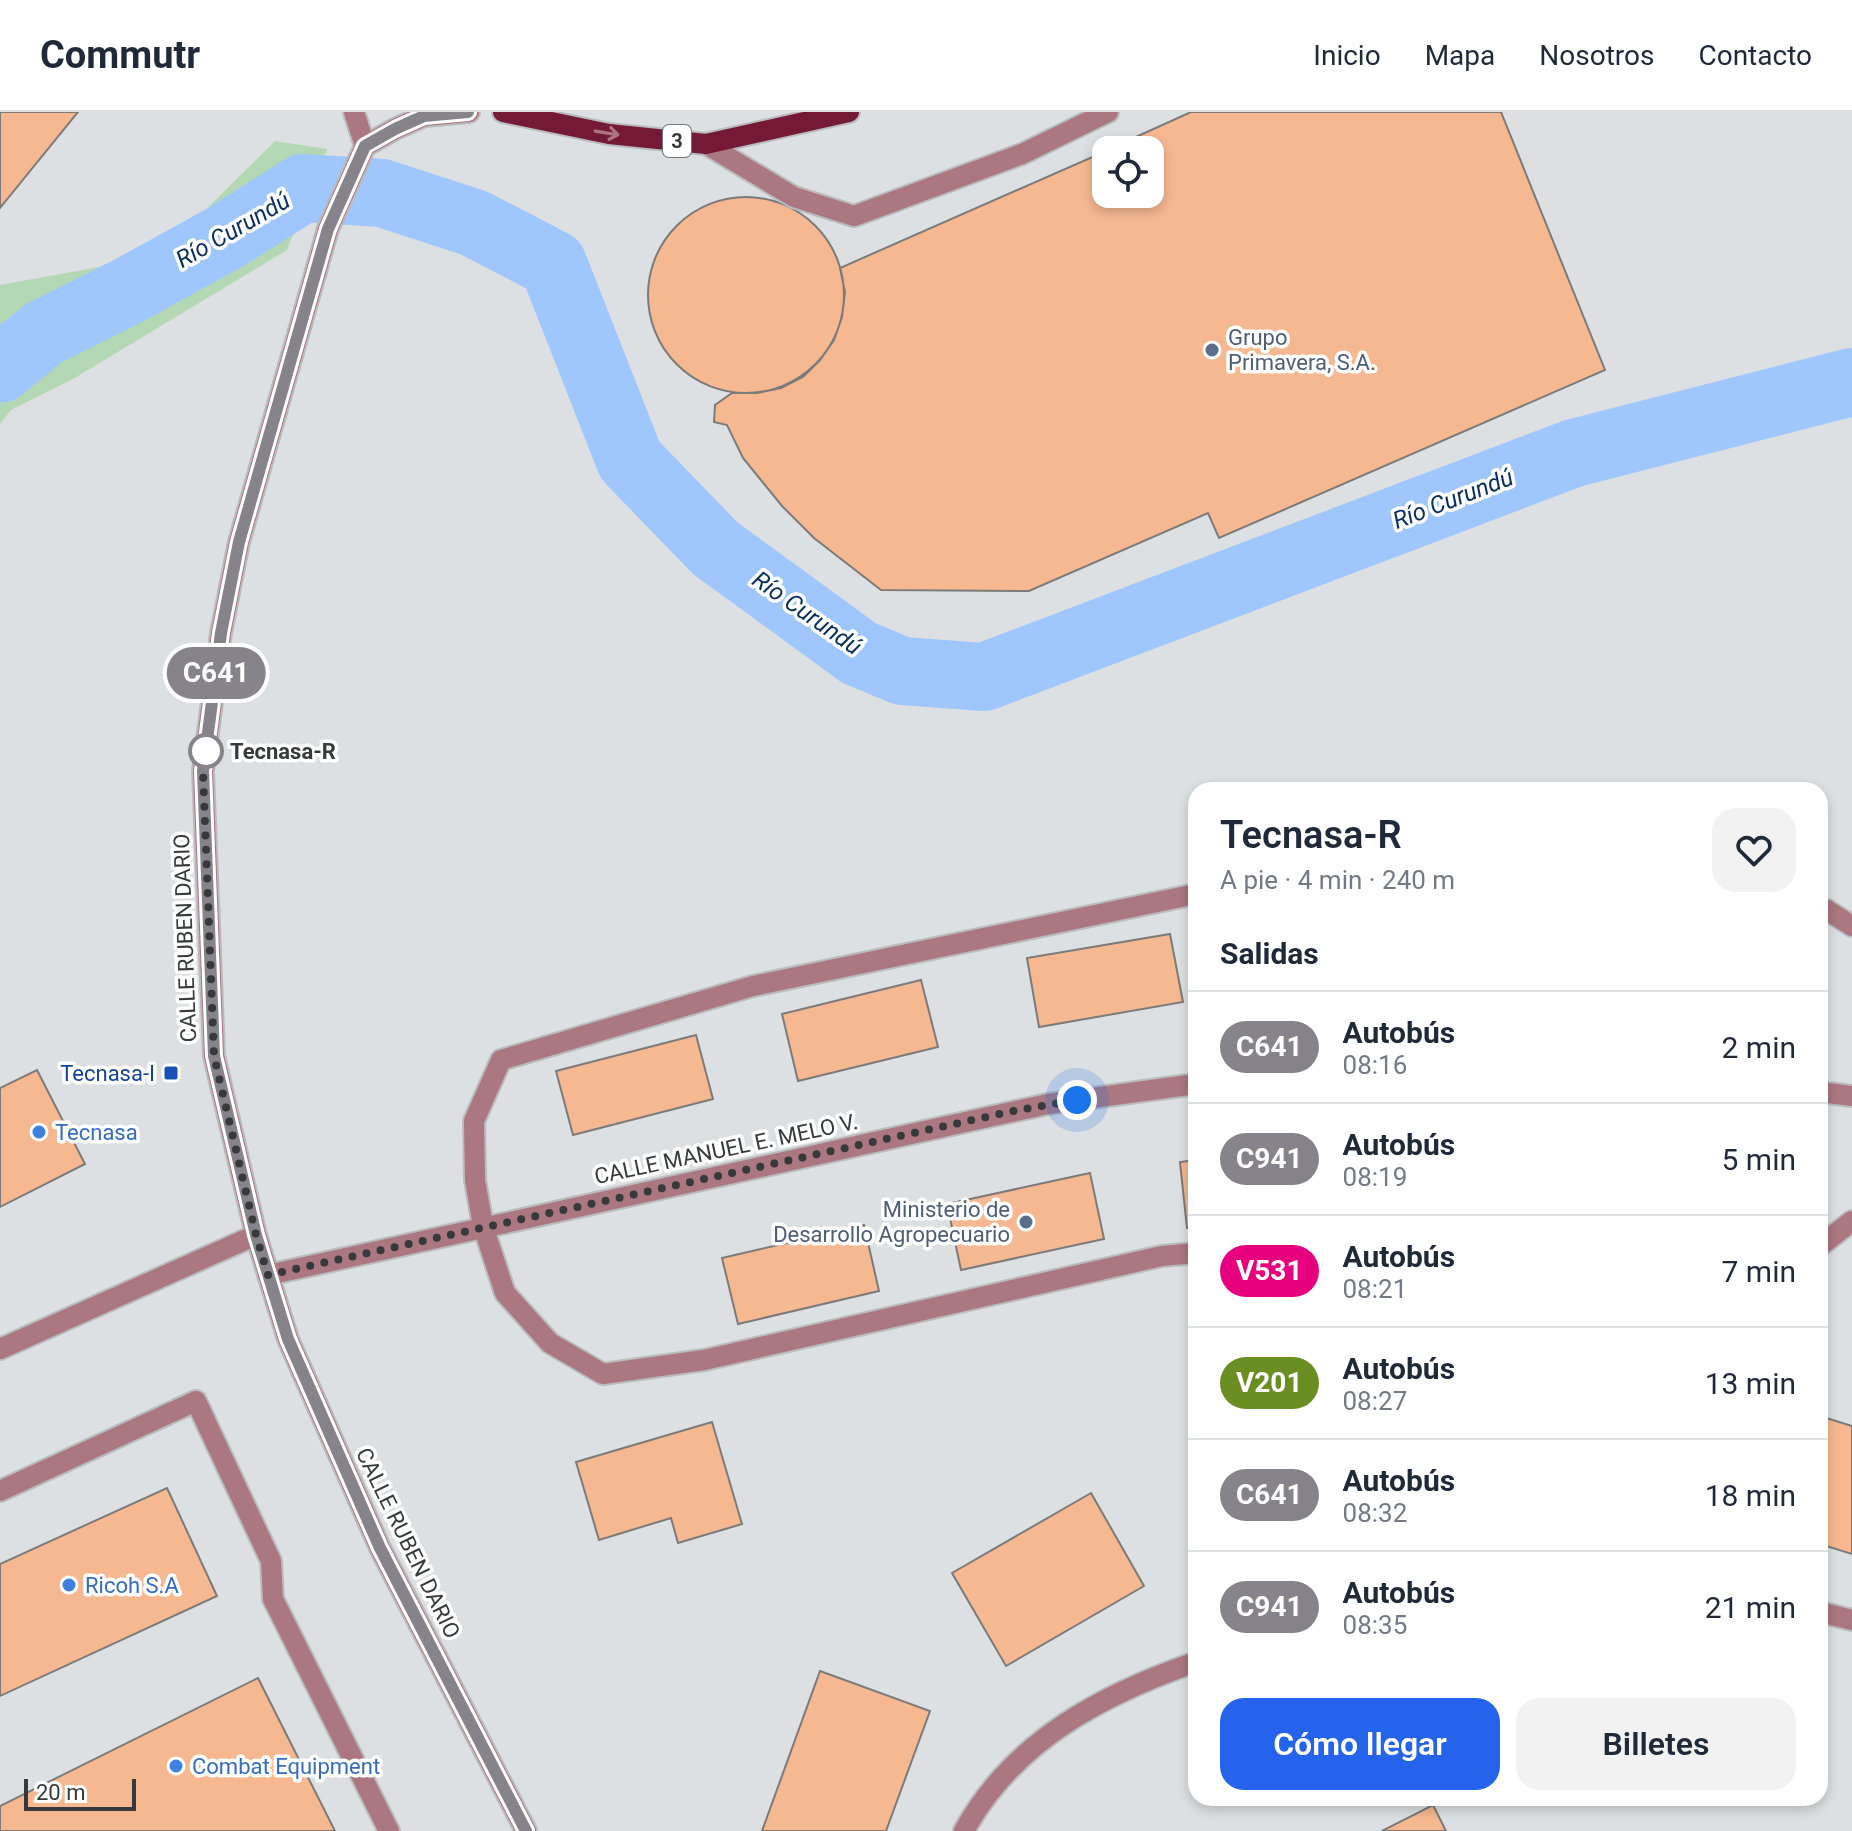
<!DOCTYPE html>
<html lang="es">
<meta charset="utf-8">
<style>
:root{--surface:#fff;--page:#f2f2f3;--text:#1f2937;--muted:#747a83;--line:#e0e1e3;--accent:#2563eb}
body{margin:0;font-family:Roboto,sans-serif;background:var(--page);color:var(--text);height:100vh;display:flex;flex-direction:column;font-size:30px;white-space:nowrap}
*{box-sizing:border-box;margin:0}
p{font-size:26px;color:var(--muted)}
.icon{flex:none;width:44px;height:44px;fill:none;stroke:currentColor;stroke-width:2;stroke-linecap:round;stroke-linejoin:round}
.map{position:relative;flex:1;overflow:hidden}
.sheet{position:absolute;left:1188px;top:670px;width:640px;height:1024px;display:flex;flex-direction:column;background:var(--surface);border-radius:24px;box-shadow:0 4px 12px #0003}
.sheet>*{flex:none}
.badge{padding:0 16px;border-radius:26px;font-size:28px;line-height:52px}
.controls{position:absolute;left:1092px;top:24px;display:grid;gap:16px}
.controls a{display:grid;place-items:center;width:72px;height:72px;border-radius:16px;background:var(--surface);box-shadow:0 4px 12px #0003;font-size:40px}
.scale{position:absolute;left:24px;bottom:20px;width:112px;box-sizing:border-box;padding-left:8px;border:4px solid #38393a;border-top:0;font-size:22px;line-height:28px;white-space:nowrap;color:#38393a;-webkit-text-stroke:6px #fff;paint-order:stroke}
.you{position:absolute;width:40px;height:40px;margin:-20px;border:6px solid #fff;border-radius:50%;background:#1a73e8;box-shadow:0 0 0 12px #1a73e833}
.map>.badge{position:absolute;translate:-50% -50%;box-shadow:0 0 0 4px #fff}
h2{padding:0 32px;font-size:30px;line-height:72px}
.round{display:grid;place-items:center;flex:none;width:84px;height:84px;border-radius:24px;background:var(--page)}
.overview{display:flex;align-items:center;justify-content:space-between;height:136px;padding:0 32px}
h1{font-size:38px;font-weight:600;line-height:60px}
.button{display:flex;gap:16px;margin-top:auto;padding:16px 32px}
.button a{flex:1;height:92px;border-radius:24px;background:var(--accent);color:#fff;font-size:32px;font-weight:600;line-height:92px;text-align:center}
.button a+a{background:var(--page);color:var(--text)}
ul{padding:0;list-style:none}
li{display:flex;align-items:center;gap:24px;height:112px;padding:0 32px;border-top:2px solid var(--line)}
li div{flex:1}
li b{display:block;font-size:30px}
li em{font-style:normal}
li .badge{min-width:88px;font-weight:700;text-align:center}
header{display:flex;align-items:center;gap:48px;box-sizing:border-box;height:112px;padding:0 40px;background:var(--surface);border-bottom:2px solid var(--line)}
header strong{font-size:38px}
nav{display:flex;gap:44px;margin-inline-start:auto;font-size:28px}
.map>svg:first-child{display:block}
</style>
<header>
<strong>Commutr</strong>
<nav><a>Inicio</a><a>Mapa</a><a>Nosotros</a><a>Contacto</a></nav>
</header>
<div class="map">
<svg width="1852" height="1719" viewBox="0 0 1852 1719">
<rect width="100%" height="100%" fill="#dde0e2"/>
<path fill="#b4d8b4" d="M275,29l52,8 -40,101 -214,129 -62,31 -11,14v-139l159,-29z"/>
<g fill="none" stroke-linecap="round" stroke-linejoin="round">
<path stroke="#9fc7fd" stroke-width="68" d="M0,257l44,-36 84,-42 98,-54 77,-49 79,5 92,30 79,41 77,196 85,88 144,105 43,18 82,6 590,-224 278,-71"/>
</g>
<path fill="#f5b891" stroke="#7d7b79" stroke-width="2" d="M0,0h78l-78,96z
M1191,0h310l104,258 -386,168 -11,-25 -179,78 -148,-1 -67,-52 -32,-32 -39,-48 -16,-33 -13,-3 1,-17 17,-12h25l24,-5 22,-11 17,-17 14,-20 8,-23 3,-25 -5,-24 266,-117v43h44v-44h-43z
M648 183a98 98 0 1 1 196 0a98 98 0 1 1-196 0Z
M1170,822l13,68 -144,25 -12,-69z
M921,868l17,67 -140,34 -16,-67z
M696,923l17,64 -140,36 -17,-64z
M37,958l48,94 -85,43v-119z
M1196,1048v67l-9,1 -7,-66z
M1090,1061l14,66 -143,31 -14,-66z
M864,1113l15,66 -141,33 -16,-66z
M1820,1304l32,10v128l-32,-10z
M712,1310l30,102 -64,19 -7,-25 -72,22 -23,-78z
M167,1376l50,108 -217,100v-132z
M1091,1381l53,93 -138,80 -54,-93z
M820,1559l110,40 -44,120h-124z
M258,1566l77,153h-335v-25z
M1433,1693l13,26h-64z"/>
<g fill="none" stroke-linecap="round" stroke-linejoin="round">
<defs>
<path id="minor" d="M354,0l11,34
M469,0l-45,4 -29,13 -30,17 -37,83 -89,313 -18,91 -18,138 11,285 42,179 32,104 92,209 146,283
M706,32l88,53 60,19 168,-62 86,-42
M1196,782l-443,92 -252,74 -27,61 1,59 8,46 22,67 45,50 53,31 101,-14 458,-104 34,-3
M1820,797l7,1 25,16
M1820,980l32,4
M1820,1134l32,-25
M268,1163l780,-171 148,-20
M0,1237l256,-114
M0,1379l196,-90 75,160 2,38 116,232
M1820,1500l32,8
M964,1719c49,-90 139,-137 232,-169"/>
<path id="major" d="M503,0l106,22 97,10 143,-32"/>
</defs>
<use href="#minor" stroke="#b9bbbd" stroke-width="24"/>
<use href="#major" stroke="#b9bbbd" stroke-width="24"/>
<use href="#minor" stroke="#ab7781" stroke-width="20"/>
<use href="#major" stroke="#741936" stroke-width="20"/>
</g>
<defs><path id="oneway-shaft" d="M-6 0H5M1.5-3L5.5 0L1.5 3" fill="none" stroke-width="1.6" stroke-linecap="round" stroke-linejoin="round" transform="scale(2)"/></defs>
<use stroke="#ac7586" href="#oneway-shaft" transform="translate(607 21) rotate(9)"/>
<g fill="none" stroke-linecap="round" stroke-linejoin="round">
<defs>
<path id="line" d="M468,0l-44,4 -29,13 -30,17 -37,83 -89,313 -18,91 -18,138 11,285 42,179 32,104 92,209 146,283"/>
</defs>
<use href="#line" stroke="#fff" stroke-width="18"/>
<use href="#line" stroke="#87838a" stroke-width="12"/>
<path stroke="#38393a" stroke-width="8" stroke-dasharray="0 14.4" d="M206,639l1,-8 -4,28 11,285 42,179 12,40 750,-165 59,-10"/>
</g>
<g fill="#5c6f8a" stroke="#fff" stroke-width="3">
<circle cx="1212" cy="238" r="8"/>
<circle cx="1026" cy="1110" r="8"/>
</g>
<circle fill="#fff" stroke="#87838a" stroke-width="4" cx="206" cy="639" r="16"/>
<rect fill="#1a4fb4" stroke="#fff" stroke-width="3" x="163" y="953" width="16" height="16" rx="4"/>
<g fill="#3f7fe0" stroke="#fff" stroke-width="3">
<circle cx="39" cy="1020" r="8"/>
<circle cx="69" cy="1473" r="8"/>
<circle cx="176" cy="1654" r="8"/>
</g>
<g text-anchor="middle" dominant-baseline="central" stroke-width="7" stroke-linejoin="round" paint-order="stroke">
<rect fill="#fff" stroke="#747475" stroke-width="2" x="663" y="13" width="28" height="32" rx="6"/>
<g font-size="20" font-weight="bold" fill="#38393a">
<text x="677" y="29">3</text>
</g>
<g font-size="22" fill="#4e5e75" stroke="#fff" text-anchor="start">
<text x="1228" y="225">Grupo<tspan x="1228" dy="25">Primavera, S.A.</tspan></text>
<text x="1010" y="1097" text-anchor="end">Ministerio de<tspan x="1010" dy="25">Desarrollo Agropecuario</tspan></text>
</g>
<g font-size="22" font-weight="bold" fill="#38393a" stroke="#fff" text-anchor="start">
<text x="230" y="639">Tecnasa-R</text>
</g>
<g font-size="22" fill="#38393a" stroke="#fff">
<text transform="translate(185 826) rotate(-92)">CALLE RUBEN DARIO</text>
<text transform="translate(726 1037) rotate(-12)">CALLE MANUEL E. MELO V.</text>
<text transform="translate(408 1431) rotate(64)">CALLE RUBEN DARIO</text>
</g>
<g font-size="22" fill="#164399" stroke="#fff" text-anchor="end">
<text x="155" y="961">Tecnasa-I</text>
</g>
<g font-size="22" fill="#366cbe" stroke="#fff" text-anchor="start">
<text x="55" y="1020">Tecnasa</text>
<text x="85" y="1473">Ricoh S.A</text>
<text x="192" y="1654">Combat Equipment</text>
</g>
<g font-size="24" font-style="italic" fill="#092f5e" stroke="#fff">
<text transform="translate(233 118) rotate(-30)">Río Curundú</text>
<text transform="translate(1453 387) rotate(-21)">Río Curundú</text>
<text transform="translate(807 501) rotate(35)">Río Curundú</text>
</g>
</g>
</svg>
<div class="controls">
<a><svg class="icon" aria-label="locate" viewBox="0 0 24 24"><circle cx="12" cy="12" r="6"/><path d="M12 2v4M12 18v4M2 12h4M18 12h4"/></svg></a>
</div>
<div class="scale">20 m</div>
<div class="you" style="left:1077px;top:988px"></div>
<b class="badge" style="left:216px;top:561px;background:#87838a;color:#fff">C641</b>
<section class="sheet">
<div class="overview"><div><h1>Tecnasa-R</h1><p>A pie · 4 min · 240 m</p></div><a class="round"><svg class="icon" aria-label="heart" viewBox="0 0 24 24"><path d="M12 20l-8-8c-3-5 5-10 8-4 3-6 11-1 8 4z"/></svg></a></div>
<h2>Salidas</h2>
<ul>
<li><span class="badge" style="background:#87838a;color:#fff">C641</span><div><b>Autobús</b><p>08:16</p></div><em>2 min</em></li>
<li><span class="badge" style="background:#87838a;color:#fff">C941</span><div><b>Autobús</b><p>08:19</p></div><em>5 min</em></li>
<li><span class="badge" style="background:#e6007e;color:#fff">V531</span><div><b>Autobús</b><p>08:21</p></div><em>7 min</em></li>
<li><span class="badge" style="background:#6b8e23;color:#fff">V201</span><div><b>Autobús</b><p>08:27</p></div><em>13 min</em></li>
<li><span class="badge" style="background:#87838a;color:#fff">C641</span><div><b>Autobús</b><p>08:32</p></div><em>18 min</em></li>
<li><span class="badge" style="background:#87838a;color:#fff">C941</span><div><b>Autobús</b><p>08:35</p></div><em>21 min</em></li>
</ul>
<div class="button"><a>Cómo llegar</a><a>Billetes</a></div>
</section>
</div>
